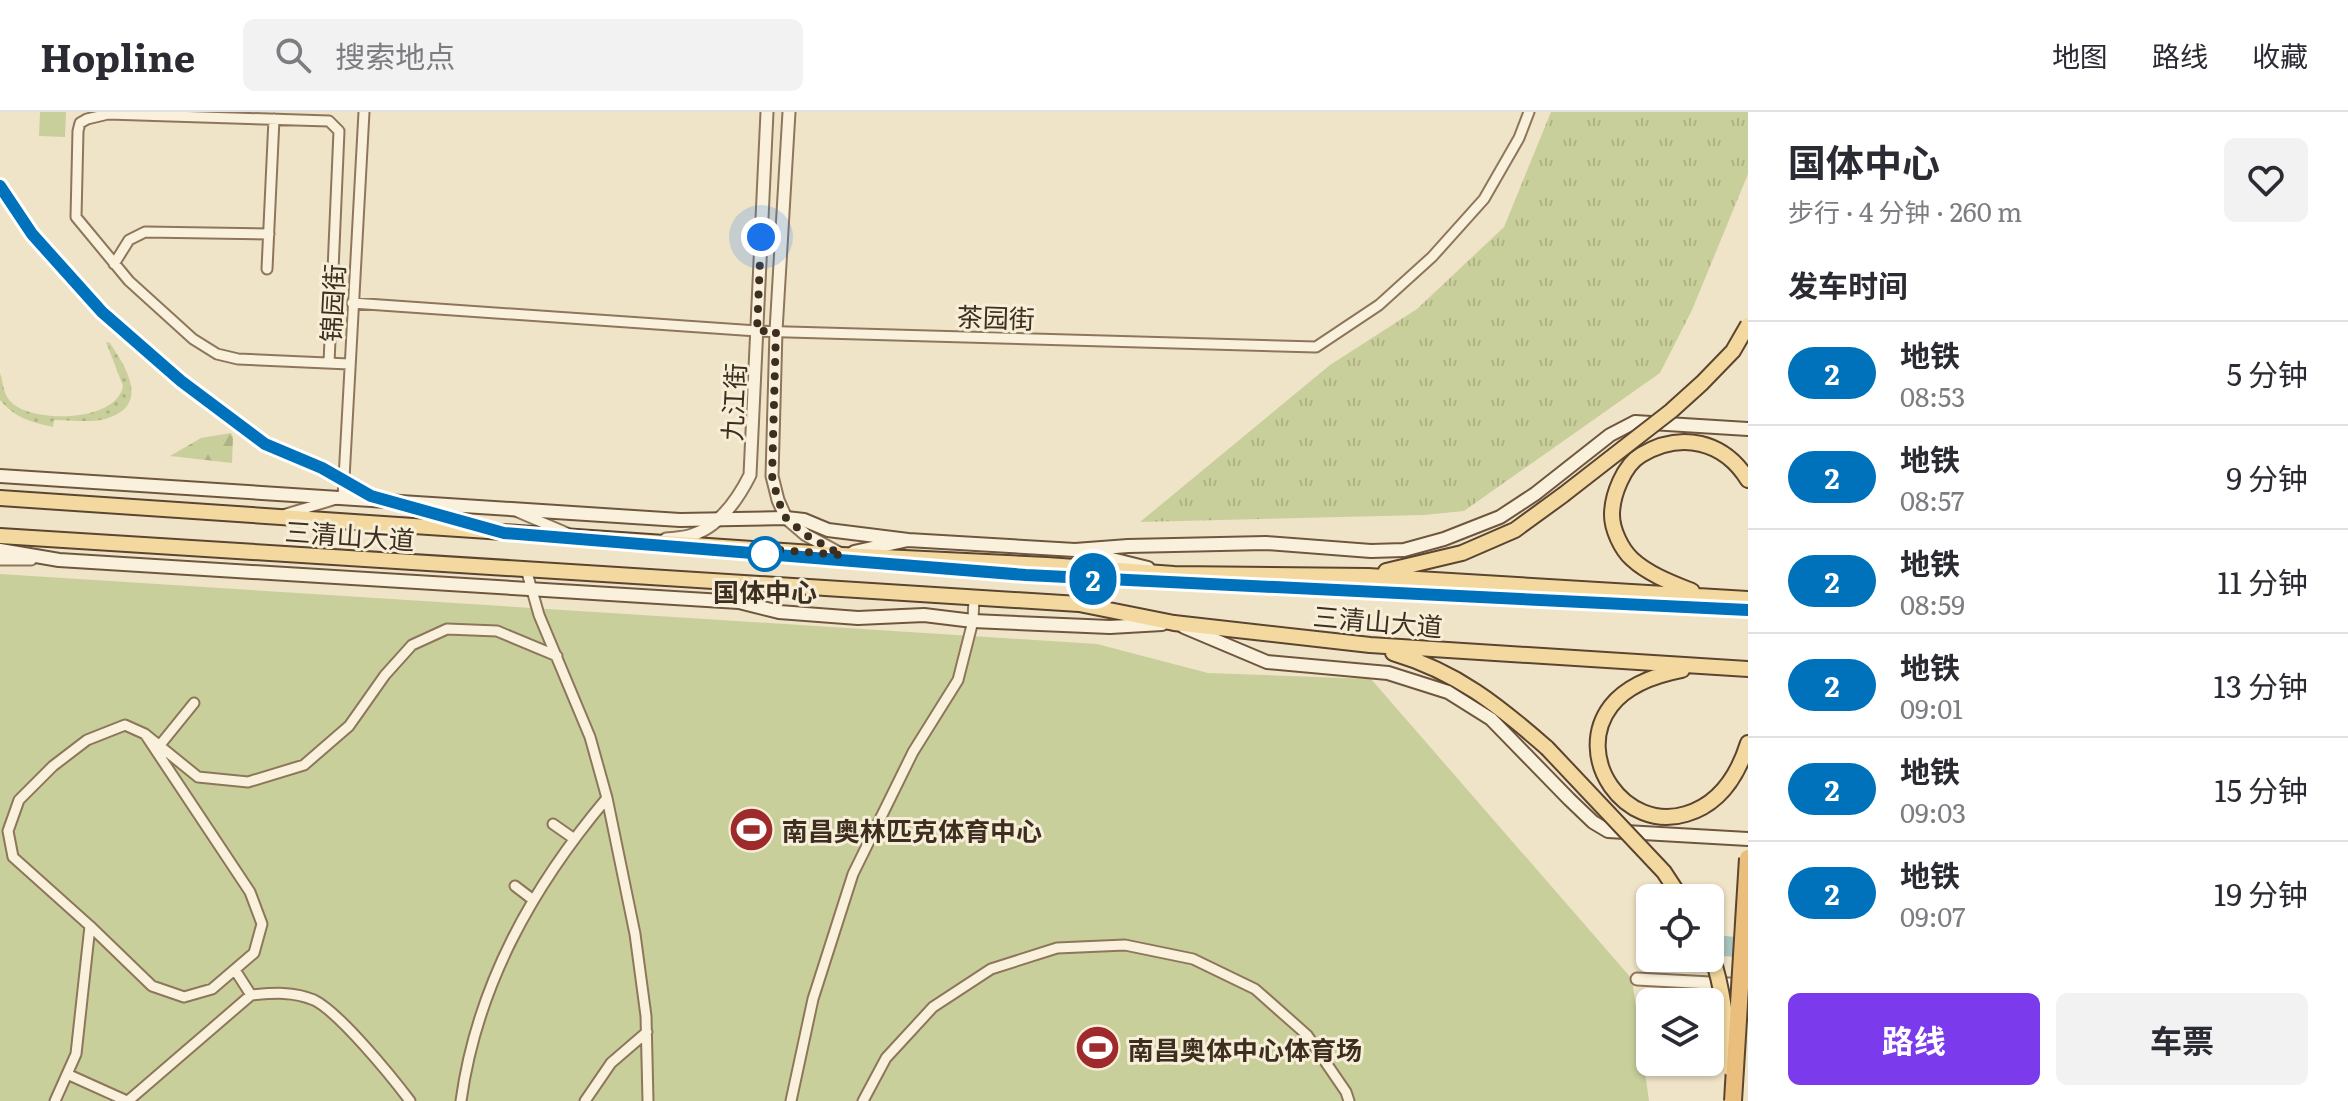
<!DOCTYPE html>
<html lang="zh">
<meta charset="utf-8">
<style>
:root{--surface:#fff;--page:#f2f2f3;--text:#2b2b33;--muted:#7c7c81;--line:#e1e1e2;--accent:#7c3aed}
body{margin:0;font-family:Literata,"Noto Sans SC",serif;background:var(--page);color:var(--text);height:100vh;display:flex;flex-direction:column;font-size:30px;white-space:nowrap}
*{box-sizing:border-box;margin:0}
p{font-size:26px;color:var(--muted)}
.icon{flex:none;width:44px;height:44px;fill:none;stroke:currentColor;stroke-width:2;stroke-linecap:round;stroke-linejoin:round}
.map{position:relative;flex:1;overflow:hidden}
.details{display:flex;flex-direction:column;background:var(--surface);width:600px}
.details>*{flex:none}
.badge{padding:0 16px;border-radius:26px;font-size:28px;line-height:52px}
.fabs{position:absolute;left:1636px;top:772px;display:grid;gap:16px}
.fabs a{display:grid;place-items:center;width:88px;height:88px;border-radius:12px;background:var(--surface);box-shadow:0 2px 6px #0004;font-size:40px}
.you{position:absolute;width:40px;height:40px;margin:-20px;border:6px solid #fff;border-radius:50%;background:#1a73e8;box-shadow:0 0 0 12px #1a73e833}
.map>.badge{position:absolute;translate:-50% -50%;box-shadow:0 0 0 4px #fff}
h2{padding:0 40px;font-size:30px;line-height:72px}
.round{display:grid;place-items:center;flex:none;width:84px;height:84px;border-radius:12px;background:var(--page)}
.summary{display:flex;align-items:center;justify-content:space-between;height:136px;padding:0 40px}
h1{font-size:38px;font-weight:700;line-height:60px}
.action{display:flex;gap:16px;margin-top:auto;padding:16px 40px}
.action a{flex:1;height:92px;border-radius:12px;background:var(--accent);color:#fff;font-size:32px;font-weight:700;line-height:92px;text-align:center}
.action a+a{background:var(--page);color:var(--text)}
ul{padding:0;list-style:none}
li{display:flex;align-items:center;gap:24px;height:104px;padding:0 40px;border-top:2px solid var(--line)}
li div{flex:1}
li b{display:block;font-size:30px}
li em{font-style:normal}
li .badge{min-width:88px;font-weight:700;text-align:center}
header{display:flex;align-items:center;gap:48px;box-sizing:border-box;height:112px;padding:0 40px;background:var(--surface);border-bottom:2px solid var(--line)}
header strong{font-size:38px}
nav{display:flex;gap:44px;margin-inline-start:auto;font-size:28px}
.search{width:560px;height:72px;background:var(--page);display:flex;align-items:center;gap:20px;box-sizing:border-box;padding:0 28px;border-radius:12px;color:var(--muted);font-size:30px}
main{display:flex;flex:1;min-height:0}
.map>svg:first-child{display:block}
</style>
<header>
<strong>Hopline</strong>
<div class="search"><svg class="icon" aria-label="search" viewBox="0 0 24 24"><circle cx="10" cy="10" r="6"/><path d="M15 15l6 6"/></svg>搜索地点</div>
<nav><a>地图</a><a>路线</a><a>收藏</a></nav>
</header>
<main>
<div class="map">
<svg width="1748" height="989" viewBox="0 0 1748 989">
<defs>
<pattern id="grass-dots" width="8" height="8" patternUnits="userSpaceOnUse" patternTransform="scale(2)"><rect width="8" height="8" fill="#c9cf9b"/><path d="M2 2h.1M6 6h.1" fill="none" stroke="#aeb285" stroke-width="1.8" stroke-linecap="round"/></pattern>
<pattern id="forest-firs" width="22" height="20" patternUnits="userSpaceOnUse" patternTransform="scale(2)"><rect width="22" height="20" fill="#c9cf9b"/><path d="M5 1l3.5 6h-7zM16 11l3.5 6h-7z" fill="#aeb285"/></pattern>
<pattern id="park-tufts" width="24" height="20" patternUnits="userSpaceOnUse" patternTransform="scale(2)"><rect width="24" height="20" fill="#c9cf9b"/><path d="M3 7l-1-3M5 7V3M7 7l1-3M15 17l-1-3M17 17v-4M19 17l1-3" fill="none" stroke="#aeb285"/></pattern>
</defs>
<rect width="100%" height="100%" fill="#f0e4c8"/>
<path fill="url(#grass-dots)" d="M106,230l4,1c17,26 41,63 -5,76 -15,4 -35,1 -51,1l-1,7c-22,-5 -38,-9 -53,-27v-27c4,10 2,20 11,29 22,22 106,20 112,-16z"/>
<path fill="url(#forest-firs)" d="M231,321l2,4 -1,26 -62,-7 31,-18z"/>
<path fill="url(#park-tufts)" d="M1551,0h197v62l-56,136 -32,63 -196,138 -40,4 -284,7 190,-157 87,-56 87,-82z"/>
<path fill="#c9cf9b" d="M40,0h26l-1,25 -26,-1z
M0,462l1097,70 111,29 163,6 261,300 17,122h-1649z"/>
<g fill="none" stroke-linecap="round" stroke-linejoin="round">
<path stroke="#a9c4bc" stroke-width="20" d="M1710,836l14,-2 24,2"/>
<defs>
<path id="minor" d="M114,152l15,-24 16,-8 124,2
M267,157l7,-150
M352,191l405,28 559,16 63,-42 53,-48 52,-58 35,-61 10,-26
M329,251l10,-232 -10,-10 -221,-7 -21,5 -7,4 -2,8 -2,86 53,64 64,58 24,15 21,5 111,5
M518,400l49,21
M286,402l57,-17 21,-385
M526,457l13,46 51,122 17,61 28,136 11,82 2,85
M145,622l105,158 12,32 -8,29 -42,36 -28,8 -32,-11 -62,-60 -77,-69 -5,-26 11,-31 34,-34 34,-26 38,-15 20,9 53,43 50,5 56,-17 45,-39 36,-51 27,-30 35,-16 50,2 60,25
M160,633l34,-42
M553,712l20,14
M515,774l17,13
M235,858l16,25c22,-2 42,-4 63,5 25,12 78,77 96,101
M67,962l60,27
M55,989l21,-47 14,-128
M128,989l123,-106
M461,989c16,-116 72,-215 146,-303
M585,989l26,-38 36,-31
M791,989l22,-102 40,-125 60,-122 45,-72 15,-59 1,-24
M863,989l23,-43 47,-51 58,-38 66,-21 68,-3 68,14 62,30 52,46 39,57 3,9"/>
<path id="tertiary" d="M789,0l-13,219 -4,145 6,24 8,18 20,17 35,19
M666,427c9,-1 18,-1 26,-4 28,-9 46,-36 58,-60l17,-363
M0,447h31
M1637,867l110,6"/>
<path id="secondary" d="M0,364l680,44 106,-2 18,2 24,10 80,10
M0,438l59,10 680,42 40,10 79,6 66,-3 49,6 137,6 52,-3
M1075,438l53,-4 138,-3 105,8 33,-1 40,-11 56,-22 35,-23 75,-59 25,-13 113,7
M854,440l54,-12 167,10 73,18
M1184,515l83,35 121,11 60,19 43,27 78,80 24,23 15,9 140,8"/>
<path id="primary" d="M0,386l842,57 205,10 127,9 194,2 380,23
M0,424l1079,68 95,19 196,22 378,24
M1386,459l76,-18 53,-23 48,-35
M1692,479c-20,-8 -44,-17 -60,-32 -11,-10 -20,-30 -20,-44 0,-20 12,-50 29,-60 40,-24 83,-14 107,25
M1393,541c64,19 105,52 154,95
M1682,558c-26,5 -54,14 -71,36 -39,51 14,127 75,108 34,-10 52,-39 62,-71"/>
</defs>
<use href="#minor" stroke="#8d765c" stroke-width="13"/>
<use href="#tertiary" stroke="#8d765c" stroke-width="15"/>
<use href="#secondary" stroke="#6f573f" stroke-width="16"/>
<use href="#primary" stroke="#5b4430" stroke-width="18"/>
<use href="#minor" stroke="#faf1dc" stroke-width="9"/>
<use href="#tertiary" stroke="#faf1dc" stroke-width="11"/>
<use href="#secondary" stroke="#faf1dc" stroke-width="12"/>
<use href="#primary" stroke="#f3d9a0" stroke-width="14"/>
<defs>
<path id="primary-bridge" d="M1563,383l108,-84 31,-28 31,-32 15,-26
M1547,636l117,124 17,26
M1710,838c14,40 17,76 19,118"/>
<path id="trunk-bridge" d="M1733,989l15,-243"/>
</defs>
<use href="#primary-bridge" stroke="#5b4430" stroke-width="18" stroke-linecap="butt"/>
<use href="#trunk-bridge" stroke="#5b4430" stroke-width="20" stroke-linecap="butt"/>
<use href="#primary-bridge" stroke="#f3d9a0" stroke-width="14"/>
<use href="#trunk-bridge" stroke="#eabe7c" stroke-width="16"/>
</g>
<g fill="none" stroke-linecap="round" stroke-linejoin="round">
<defs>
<path id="line" d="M0,74l32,48 70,78 79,69 84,63 57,24 49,28 133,37 522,42 722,35"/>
</defs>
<use href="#line" stroke="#fff" stroke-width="18"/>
<use href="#line" stroke="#0072bc" stroke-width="12"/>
<path stroke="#3d2e20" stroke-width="8" stroke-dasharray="0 14.4" d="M761,125l-4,94h19l-4,145 6,24 8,18 20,17 36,20 -63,-5 -14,4"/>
</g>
<defs>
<symbol id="stadium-disc" viewBox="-11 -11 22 22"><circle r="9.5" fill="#9e2a2b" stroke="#f7eed8"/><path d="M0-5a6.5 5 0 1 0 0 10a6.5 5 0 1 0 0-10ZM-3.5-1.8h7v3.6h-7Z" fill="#fff"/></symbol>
</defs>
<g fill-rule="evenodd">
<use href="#stadium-disc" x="726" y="692" width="51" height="51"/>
<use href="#stadium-disc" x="1072" y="910" width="51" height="51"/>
</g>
<circle fill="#fff" stroke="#0072bc" stroke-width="4" cx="765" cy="442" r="16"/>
<g text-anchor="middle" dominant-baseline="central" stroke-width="6" stroke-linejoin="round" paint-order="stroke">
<g font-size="26" fill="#3d2e20" stroke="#f7eed8">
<text transform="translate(331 191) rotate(-87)">锦园街</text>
<text transform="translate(996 204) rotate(2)">茶园街</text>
<text transform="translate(732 290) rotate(-87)">九江街</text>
<text transform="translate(350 422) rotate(4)">三清山大道</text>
<text transform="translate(1378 508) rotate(5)">三清山大道</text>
</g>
<g font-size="26" font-weight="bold" fill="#3d2e20" stroke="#f7eed8">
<text x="765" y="478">国体中心</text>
</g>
<g font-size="26" font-weight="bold" fill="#3d2e20" stroke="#f7eed8" text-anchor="start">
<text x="782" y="717">南昌奥林匹克体育中心</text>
<text x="1128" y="936">南昌奥体中心体育场</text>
</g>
</g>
</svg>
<div class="fabs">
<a><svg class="icon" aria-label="locate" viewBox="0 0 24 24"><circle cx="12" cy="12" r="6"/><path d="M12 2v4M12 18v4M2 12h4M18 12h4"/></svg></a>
<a><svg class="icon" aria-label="layers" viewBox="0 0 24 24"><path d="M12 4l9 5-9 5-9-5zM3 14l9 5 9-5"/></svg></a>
</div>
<div class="you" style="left:761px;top:125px"></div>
<b class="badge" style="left:1093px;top:467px;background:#0072bc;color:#fff">2</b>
</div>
<section class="details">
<div class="summary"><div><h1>国体中心</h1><p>步行 · 4 分钟 · 260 m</p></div><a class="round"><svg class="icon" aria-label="heart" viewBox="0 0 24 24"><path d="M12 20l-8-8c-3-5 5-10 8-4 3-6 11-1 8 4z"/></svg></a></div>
<h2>发车时间</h2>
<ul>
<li><span class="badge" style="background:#0072bc;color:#fff">2</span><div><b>地铁</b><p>08:53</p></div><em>5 分钟</em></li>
<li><span class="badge" style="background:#0072bc;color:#fff">2</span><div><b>地铁</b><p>08:57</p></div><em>9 分钟</em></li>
<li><span class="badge" style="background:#0072bc;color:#fff">2</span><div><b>地铁</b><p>08:59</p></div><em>11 分钟</em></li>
<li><span class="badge" style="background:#0072bc;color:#fff">2</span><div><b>地铁</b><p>09:01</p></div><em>13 分钟</em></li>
<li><span class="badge" style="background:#0072bc;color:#fff">2</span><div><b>地铁</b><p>09:03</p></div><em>15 分钟</em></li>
<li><span class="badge" style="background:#0072bc;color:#fff">2</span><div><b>地铁</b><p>09:07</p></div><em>19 分钟</em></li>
</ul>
<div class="action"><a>路线</a><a>车票</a></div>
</section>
</main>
